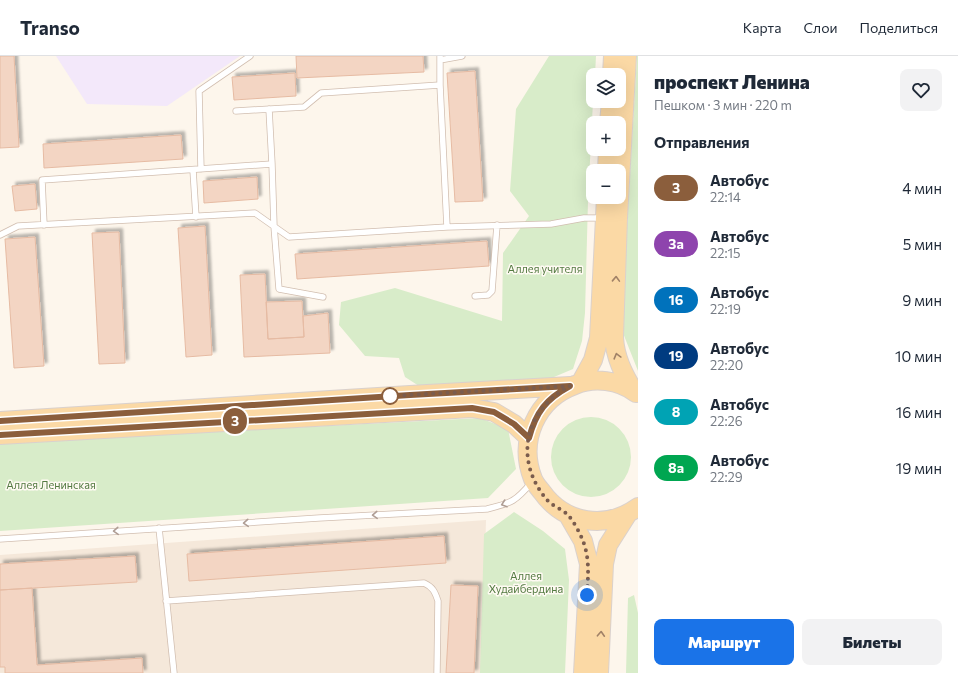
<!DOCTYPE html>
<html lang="ru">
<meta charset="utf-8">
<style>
:root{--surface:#fff;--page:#f2f2f3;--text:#1f2937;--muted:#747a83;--line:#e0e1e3;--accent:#1a73e8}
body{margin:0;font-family:Commissioner,sans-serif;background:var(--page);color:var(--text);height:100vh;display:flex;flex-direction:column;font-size:15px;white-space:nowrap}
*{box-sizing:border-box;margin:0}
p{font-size:13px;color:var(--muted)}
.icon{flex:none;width:22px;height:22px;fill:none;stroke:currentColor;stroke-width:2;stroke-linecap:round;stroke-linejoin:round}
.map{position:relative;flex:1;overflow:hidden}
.sheet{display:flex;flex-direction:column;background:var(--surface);width:320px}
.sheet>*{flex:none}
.badge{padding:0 8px;border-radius:13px;font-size:14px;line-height:26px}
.tools{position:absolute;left:586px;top:12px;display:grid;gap:8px}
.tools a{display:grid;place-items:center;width:40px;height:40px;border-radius:8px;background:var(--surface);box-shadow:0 4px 16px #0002;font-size:20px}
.you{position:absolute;width:20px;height:20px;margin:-10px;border:3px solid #fff;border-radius:50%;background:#1a73e8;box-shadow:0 0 0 6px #1a73e833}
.map>.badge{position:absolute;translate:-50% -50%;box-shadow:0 0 0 2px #fff}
h2{padding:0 16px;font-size:15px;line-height:36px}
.round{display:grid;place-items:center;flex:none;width:42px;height:42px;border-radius:8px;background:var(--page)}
.summary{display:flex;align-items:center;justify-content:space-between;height:68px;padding:0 16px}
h1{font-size:19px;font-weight:800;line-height:30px}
.primary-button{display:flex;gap:8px;margin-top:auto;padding:8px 16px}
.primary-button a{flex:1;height:46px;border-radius:8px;background:var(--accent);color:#fff;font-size:16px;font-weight:800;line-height:46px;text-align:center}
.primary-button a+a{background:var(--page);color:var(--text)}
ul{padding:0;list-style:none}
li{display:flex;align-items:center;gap:12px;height:56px;padding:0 16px}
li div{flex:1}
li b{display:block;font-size:15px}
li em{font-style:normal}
li .badge{min-width:44px;font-weight:700;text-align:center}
header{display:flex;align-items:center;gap:24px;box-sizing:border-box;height:56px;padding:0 20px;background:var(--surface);border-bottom:1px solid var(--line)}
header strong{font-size:19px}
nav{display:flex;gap:22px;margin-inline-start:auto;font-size:14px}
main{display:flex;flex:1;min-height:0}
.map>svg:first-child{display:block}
</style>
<header>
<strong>Transo</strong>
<nav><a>Карта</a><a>Слои</a><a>Поделиться</a></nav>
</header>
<main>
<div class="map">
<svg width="638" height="617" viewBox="0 0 638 617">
<defs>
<filter id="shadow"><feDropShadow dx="3.5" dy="-3.5" stdDeviation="1" flood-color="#0004"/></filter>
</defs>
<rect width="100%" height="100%" fill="#fdf6ec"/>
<path fill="#f5e8da" d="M486,464l-4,153h-482v-118z"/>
<path fill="#f3e8fa" d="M56,0h184l-73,50 -80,-2z"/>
<path fill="#d8ecc9" d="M549,0h47l-1,19h-2v26l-5,100 -3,112 -3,28 -9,28 -19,8 -17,4 -118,5 -14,-9 -6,-19 -34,-2 -26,-31 2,-23 54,-14 107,33 1,-68 26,-37 -19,-25 6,-82z
M637,0h1v315l-17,-43z
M551 401a40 40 0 1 1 80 0a40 40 0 1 1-80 0Z
M480,362l28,11 8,40 -28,29 -488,33v-88z
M514,456l29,19 22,18 4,31 -4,93h-85l4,-139z
M634,539l4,18v60h-12l2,-75z"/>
<path fill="#f3d5c3" stroke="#e6bba3" filter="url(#shadow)" d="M0,0h14l5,91 -19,1z
M296,0h127l1,16 -127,6z
M475,15l8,130 -28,1 -8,-129z
M295,17l1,23 -62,4 -2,-23z
M181,79l2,24 -139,9 -1,-24z
M257,121l1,22 -54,4 -1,-22z
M35,128l2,25 -22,2 -3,-25z
M205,170l7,129 -26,2 -8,-129z
M119,176l6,131 -26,1 -7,-131z
M35,181l9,129 -30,2 -9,-129z
M487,185l2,25 -192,13 -2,-25z
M265,218l3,65 36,-2 -1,-21 25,-3 2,40 -86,4 -4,-82z
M302,245l2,36 -36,2 -2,-37z
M444,480l2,27 -257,18 -2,-27z
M135,500l2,26 -137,8v-26z
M451,529l27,1 -4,87h-28z
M32,532l5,77 105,-7 1,15h-138v-6h-5v-77z"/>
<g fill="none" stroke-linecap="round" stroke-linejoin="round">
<defs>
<path id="lane" d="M440,0v29l7,142
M440,4l22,-4
M269,53l3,55
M236,55l68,-4 17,-14 119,-8
M201,113l-2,-78 51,-35
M193,114l3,47
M44,169l-2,-45 230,-16 2,62 5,63 44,8
M0,179l18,-9 237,-13 34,24 158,-10 104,-3 33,-6h19
M475,240l13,-1 4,-4 5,-66
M159,472l15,145
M0,483l319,-21 168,-9c25,-6 29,-8 45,-27
M166,545l258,-18c9,4 11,9 14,18l-1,72"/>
<path id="primary" d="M627,0l-9,162 -4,119c1,20 9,36 19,53
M612,19l1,-19
M609,67l2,-22
M607,115l1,-22
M581,326l12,-22 6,-22 7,-141
M636,337c-17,-13 -42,-16 -61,-8 -39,14 -57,56 -42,94 2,5 6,9 9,13 23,32 64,38 96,15
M0,365l410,-26 160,-9
M0,379l472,-27 22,4 20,12 15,14
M568,459l15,26 6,23 -6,109
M599,617l5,-109 4,-19 19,-30"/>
</defs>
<use href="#lane" stroke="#d1beb0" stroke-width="7"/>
<use href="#primary" stroke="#dad1cd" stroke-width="20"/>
<use href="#lane" stroke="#fff" stroke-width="5.5"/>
<use href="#primary" stroke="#fbd9a5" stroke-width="18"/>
</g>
<defs><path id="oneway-chevron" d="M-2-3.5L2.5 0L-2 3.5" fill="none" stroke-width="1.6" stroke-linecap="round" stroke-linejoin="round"/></defs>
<g stroke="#a18267">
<use href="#oneway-chevron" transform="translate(616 223) rotate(-88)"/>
<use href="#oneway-chevron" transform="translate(617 300) rotate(-105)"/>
<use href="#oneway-chevron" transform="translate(601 578) rotate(-87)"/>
</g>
<g stroke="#af9d94">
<use href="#oneway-chevron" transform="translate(504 448) rotate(161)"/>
<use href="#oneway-chevron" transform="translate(375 459) rotate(177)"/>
<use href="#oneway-chevron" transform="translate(246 467) rotate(176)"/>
<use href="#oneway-chevron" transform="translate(116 475) rotate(176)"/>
</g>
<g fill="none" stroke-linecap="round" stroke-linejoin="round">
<defs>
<path id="line" d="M0,365l410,-26 160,-9c-24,13 -34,26 -41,52l-15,-14 -20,-12 -22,-4 -472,27"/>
</defs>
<use href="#line" stroke="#fff" stroke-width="9"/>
<use href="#line" stroke="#8b5e3c" stroke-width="6"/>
<path stroke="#7a5c4d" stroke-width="4" stroke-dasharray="0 7.2" d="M390,340l180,-10c-46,24 -57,75 -22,115 6,6 14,8 20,14 6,7 12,18 15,26 7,18 5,36 4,54"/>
</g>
<circle fill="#fff" stroke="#8b5e3c" stroke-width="2" cx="390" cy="340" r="8"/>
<g text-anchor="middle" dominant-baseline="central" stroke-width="3" stroke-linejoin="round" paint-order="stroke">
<g font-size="11" fill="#537a41" stroke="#fffaf3">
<text x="545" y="212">Аллея учителя</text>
<text x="51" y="428">Аллея Ленинская</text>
<text x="526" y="519">Аллея<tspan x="526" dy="13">Худайбердина</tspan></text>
</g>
</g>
</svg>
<div class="tools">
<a><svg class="icon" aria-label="layers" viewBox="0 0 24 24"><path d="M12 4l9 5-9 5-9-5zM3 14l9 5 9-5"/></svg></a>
<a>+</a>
<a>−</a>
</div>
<div class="you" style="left:587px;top:539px"></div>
<b class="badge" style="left:235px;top:365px;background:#8b5e3c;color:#fff">3</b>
</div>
<section class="sheet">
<div class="summary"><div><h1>проспект Ленина</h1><p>Пешком · 3 мин · 220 m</p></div><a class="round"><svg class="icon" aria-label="heart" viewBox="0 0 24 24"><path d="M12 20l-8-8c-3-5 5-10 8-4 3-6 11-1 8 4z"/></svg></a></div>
<h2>Отправления</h2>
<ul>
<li><span class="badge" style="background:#8b5e3c;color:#fff">3</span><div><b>Автобус</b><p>22:14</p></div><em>4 мин</em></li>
<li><span class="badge" style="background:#8e44ad;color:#fff">3а</span><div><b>Автобус</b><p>22:15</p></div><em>5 мин</em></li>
<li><span class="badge" style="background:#0072bc;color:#fff">16</span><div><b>Автобус</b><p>22:19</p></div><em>9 мин</em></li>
<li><span class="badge" style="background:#003b80;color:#fff">19</span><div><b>Автобус</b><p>22:20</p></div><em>10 мин</em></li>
<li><span class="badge" style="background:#00a3b4;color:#fff">8</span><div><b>Автобус</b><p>22:26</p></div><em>16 мин</em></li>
<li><span class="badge" style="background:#00a651;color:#fff">8а</span><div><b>Автобус</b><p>22:29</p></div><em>19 мин</em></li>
</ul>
<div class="primary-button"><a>Маршрут</a><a>Билеты</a></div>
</section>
</main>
